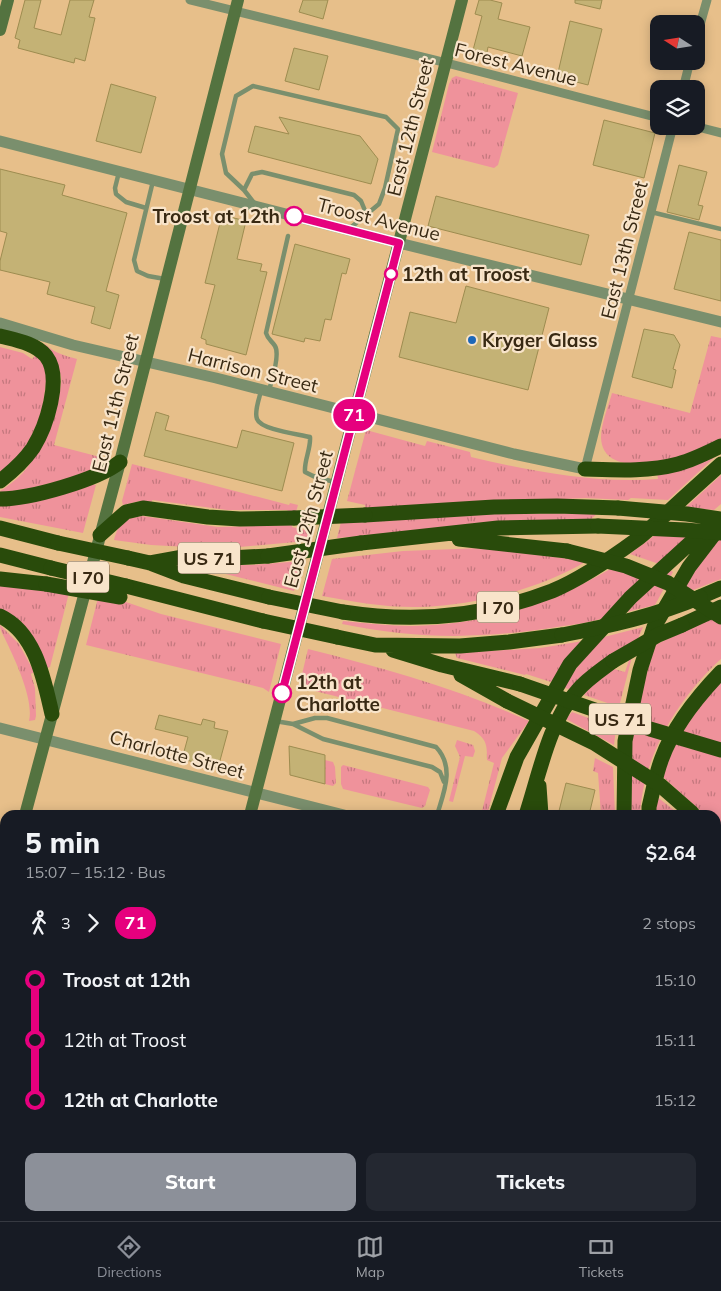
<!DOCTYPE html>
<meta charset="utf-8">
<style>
:root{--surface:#171b24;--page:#242831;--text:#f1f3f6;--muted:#9ea1a6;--line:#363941;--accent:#8c9099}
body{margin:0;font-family:Mulish,sans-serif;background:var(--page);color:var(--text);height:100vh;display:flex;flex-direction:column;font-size:19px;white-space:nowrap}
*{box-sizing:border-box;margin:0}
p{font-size:16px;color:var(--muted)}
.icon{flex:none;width:28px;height:28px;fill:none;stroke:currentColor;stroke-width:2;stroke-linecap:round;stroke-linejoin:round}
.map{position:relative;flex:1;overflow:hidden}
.drawer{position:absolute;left:0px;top:810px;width:721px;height:411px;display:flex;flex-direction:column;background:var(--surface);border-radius:15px 15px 0 0;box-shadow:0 2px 12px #0003}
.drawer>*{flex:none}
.badge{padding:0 10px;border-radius:16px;font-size:18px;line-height:32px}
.needle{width:32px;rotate:282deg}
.buttons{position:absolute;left:650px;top:15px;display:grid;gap:10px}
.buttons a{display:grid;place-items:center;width:55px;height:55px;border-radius:10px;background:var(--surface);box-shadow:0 2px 12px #0003;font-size:25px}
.map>.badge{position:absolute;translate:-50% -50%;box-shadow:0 0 0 2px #fff}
.legs{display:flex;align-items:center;gap:8px;height:55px;padding:0 25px;font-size:16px}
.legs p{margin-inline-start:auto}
.overview{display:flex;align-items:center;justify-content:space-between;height:85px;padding:0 25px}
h1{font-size:28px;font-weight:800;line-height:38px}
.action{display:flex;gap:10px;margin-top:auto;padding:10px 25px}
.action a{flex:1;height:58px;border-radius:10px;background:var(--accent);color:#fff;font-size:20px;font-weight:800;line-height:58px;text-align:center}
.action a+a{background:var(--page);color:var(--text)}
ul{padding:0 25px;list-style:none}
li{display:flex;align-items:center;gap:18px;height:60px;font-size:19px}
li i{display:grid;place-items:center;width:8px;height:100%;margin:0 6px;background:currentColor}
li i::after{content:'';width:12px;height:12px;margin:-6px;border:4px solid;border-radius:50%;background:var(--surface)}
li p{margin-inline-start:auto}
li:first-child i{background:linear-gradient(#0000 50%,currentColor 0)}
li:last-child i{background:linear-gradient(currentColor 50%,#0000 0)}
.menu{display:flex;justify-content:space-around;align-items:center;height:70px;border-top:1px solid var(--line);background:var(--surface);font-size:14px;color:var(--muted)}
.menu a{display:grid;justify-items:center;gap:2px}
.menu .on{color:var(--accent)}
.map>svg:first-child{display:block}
</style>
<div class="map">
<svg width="721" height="1221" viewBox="0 0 721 1221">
<defs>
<pattern id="grass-tufts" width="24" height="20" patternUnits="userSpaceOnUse" patternTransform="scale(1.25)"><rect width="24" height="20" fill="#ef929b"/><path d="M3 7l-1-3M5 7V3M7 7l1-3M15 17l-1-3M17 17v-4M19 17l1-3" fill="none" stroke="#c3777d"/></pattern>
</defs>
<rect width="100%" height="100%" fill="#e7bf8a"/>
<path fill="url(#grass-tufts)" d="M456,76l62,17 -20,72 -4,3 -62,-16 17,-68 3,-6z
M711,336l10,2v101c-7,4 -14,8 -21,11 -23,10 -97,31 -99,-12 0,-14 7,-31 11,-45l78,20z
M45,344c9,9 21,12 32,15l-23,86 50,13 -5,9 -13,7 -86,22v-5c13,-8 25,-18 33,-32 10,-16 31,-66 28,-83 -3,-12 -11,-21 -17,-30z
M0,347l23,6 9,6 4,-4 9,12 2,8 -5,37 -16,37 -26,25z
M366,430l59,16 2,-5 43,11 1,5c60,14 125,27 187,22l-1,-7 59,-16 -48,44 -37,-2 -3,2 -43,-2 -220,11v-4l-18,-4z
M132,464l157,41 1,-2 8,2 -2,7h-7l-2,-2h-60l-75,-10v2l-12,-1 -17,4 -1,-4z
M721,475v29l-7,6 -28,-3z
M89,484l7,1 -13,48 -83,-16v-12z
M598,513l-7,6 -254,19 4,-16 130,-8z
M142,516l76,11 74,-2v2l18,4 -3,10 -78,7h-24l-54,-3 -37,-5c4,-16 11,-22 28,-24z
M655,535l32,2 -28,27 -29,-10z
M721,536v43l-43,17 15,-25z
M482,548l105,13c-47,28 -111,44 -166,46 -33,1 -66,-5 -99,-11l10,-37 71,-8z
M302,561l-8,30 -101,-25 57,-1z
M612,568l33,10c-12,13 -24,28 -38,38 -6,5 -35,9 -44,10 -78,13 -143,14 -221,-2l1,-3c23,2 46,5 69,5 71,-1 139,-22 200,-58z
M670,570l3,2 -18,33 -32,8z
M0,583l69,10 -19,74 -3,1 -47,-58z
M98,598l28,4 35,12 120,30 -12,48 -6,-4 -177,-43z
M721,614v45c-43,39 -78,97 -81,156h-9l1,-81 11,-49 12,-40z
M0,625l19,19 15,28 -3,2 4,14 1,28 -1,4 -6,1c5,-21 -13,-59 -22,-78 -3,-7 -7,-12 -7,-18z
M643,627l-5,12 -66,51 -10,-3 38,-49z
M583,641l-32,41 -25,-8 -1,1 -68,-17 -2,-5 85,-5z
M308,649c76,19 150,40 221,72l-27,37 -15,57h-6l13,-52 -7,-3c0,-14 0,-21 -13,-29l-175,-44z
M632,657l-13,50 -35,-12 7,-9 23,-17 11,3 4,-12z
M721,679v154l-5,-6v-12h-11l-43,-39 20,-47z
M572,712l44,16 -2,17 -48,-26z
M457,740l16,5 2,6 -2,6 -8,-1 -12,46 -4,-1 11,-44 -5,-11z
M595,758l18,9 2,48h-14l-3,-42 -5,-2z
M325,760l8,2 2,5 1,16 -3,3 -8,-2z
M343,765l85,22 2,3 -5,16 -3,2 -79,-19 -2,-5v-17z
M656,796l24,19h-26z
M716,858l5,8v191l-5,-11z
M716,1170l5,17v34h-16l-1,-5h12z"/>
<path fill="#c4b275" stroke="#9d8c50" d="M25,0h16l-7,28 27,7 9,-35h24l-5,17 6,1 -10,43 -10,-3 -1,5 -56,-15 2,-8 -5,-2z
M303,0h25l-5,19 -24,-7z
M479,0h11l12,3 -4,16 32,8 -8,29 -34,-9 -2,11 -14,-4 10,-38 -7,-2z
M575,0h27l-2,9 -25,-6z
M570,21l32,8 -14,56 -31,-8z
M294,48l34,8 -9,34 -34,-9z
M111,84l45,13 -15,56 -45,-12z
M279,117l81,19 18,23 -7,25 -123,-32 7,-26 34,8z
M604,120l51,13 -11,45 -51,-13z
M679,165l28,7 -9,33 5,1 -4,14 -32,-8z
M0,169l65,16 -3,10 65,18 -21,78 13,4 -9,34 -19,-6 4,-16 -48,-13 3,-12 -50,-12v-9l7,-28 -7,-2z
M436,196l153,39 -8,30 -153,-39z
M222,215l24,6 -9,38 25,5 -2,7 7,1 -21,83 -40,-11v-4l-5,-2 14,-53 -10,-2z
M689,232l32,8v61l-47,-12z
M295,244l55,15 -4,15 -4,-1 -11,47 -6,-1 -5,22 -15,-3 -1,4 -32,-8z
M466,286l83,22 -21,82 -129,-33 11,-45 46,11z
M644,329l30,6 6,10 -7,24 3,1 -4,18 -40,-11z
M156,412l13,4 -4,14 72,18 5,-18 52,13 -12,48 -138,-35z
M159,715l42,10 2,-6 12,3 -1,6 14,3 -10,37 -36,-9 6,-22 -33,-8z
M289,746l36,9v29l-35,-9z
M566,783l29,7 -6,25h-31z"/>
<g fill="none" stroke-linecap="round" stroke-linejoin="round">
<path stroke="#7a8f6d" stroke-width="4.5" d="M119,172l-4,16 1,6 10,8 20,6
M153,181l-19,79 3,11 11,5 17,3
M244,190l8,-16 10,-2 92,23 7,6 5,12
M255,204l-11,-14 -18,-17 -4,-19 14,-58 17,-10 133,31 12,12 -13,59 -6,16 -30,25
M651,212l70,17
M269,390c3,-9 11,-36 6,-44 -3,-5 -7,-6 -9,-13l22,-97
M261,391c-2,8 -7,21 -4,28 4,11 42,15 53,18 1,12 -6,23 -5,35l8,4 21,6
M275,721l18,3 30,15 109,28 8,5 4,10
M293,724l22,-6h12l109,29c19,20 8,45 1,68"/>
<path stroke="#7a8f6d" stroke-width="9" d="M190,0l245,60 224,58
M696,39l11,-39
M683,89l7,-28
M694,126l27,7
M585,469l88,-343
M0,1063l5,1
M617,1216l19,5"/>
<path stroke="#7a8f6d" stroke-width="11" d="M0,141l399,102 322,79
M0,323l73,22 143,33 298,76 71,15
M0,728l344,87
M716,911l5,1
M385,1221l2,-5
M645,1221l1,-5"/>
<path stroke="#547340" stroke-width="12" d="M0,30l8,-30
M25,815l95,-353 118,-462
M250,815l212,-815
M0,912l5,-19
M146,1221l1,-5"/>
<path stroke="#294b0b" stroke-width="15" d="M0,336c15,4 35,7 46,20 17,22 0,71 -13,92 -9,13 -20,23 -33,33
M585,469c31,1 63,3 93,-5 15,-4 29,-11 43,-18
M0,499c30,0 97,-19 120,-37
M365,515l129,-8 63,-1 61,2
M0,528l58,15
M100,535l26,-23 17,-4 65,9 32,2 54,-1
M459,539l108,12
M361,543l137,-15 100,-2
M0,555l51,13
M128,558l22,5 34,13 85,21
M150,563l33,-6 28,2 57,-3
M0,579l46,5
M126,586l137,35
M700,597l21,-9
M343,612c71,11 142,5 209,-21 29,-12 58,-32 84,-51 10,-7 19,-17 29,-25 18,-17 37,-34 56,-51
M0,616c36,17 44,64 52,98
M682,625l39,-18
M337,637l38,8 85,1 49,-4 53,-7
M393,650l49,15 78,19
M461,675l46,26
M539,786l2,29
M496,815l21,-58 53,-93 61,-67 80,-73
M526,815c13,-39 23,-94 51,-124 10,-12 24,-21 36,-30
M624,815l1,-74 15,-71 14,-43 35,-60 32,-42
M649,815v-8c4,-16 7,-34 13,-49 12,-33 35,-61 59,-86
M716,841l5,5
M716,1075l5,12
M716,1136l5,13"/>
<path stroke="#294b0b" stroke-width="15" d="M618,508l69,6 34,5
M294,518l71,-3
M598,526l87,4 36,3
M58,543l70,15
M567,551l59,15 42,17 53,34
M268,556l93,-13
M51,568l75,18
M46,584l74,13
M269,597l74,15
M263,621l74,16
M562,635c47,-9 93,-19 138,-38
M613,661l45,-26 24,-10
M520,684l130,45 71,21
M507,701l87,42 66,42 32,28"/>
</g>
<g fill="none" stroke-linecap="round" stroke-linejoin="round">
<defs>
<path id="line-1" d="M282,693l117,-450 -105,-27"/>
</defs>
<use href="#line-1" stroke="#fff" stroke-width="11"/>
<use href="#line-1" stroke="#e6007e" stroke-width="8"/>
</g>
<g fill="#fff" stroke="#e6007e" stroke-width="2.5">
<circle cx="294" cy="216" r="9"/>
<circle cx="391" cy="274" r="6"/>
<circle cx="282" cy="693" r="9"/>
</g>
<circle fill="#1e68b8" stroke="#f8e4ca" stroke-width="2" cx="472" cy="340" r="5"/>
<g text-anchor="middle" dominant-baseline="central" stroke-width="4.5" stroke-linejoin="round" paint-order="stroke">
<g fill="#f8e4ca" stroke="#72614a" stroke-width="1">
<rect x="178" y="542.5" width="62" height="31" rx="4"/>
<rect x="67" y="561.5" width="42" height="31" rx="4"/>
<rect x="477" y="591.5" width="42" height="31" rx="4"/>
<rect x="589" y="703.5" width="62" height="31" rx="4"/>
</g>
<g font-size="18" font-weight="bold" fill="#382913">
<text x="209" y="558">US 71</text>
<text x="88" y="577">I 70</text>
<text x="498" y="607">I 70</text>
<text x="620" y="719">US 71</text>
</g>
<g font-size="19" fill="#382913" stroke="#f8e4ca">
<text transform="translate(516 64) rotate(14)">Forest Avenue</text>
<text transform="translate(410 127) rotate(-76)">East 12th Street</text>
<text transform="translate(379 219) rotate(14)">Troost Avenue</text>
<text transform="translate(624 250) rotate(-76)">East 13th Street</text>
<text transform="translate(253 370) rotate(14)">Harrison Street</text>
<text transform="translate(115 403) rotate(-76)">East 11th Street</text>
<text transform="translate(308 519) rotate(-75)">East 12th Street</text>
<text transform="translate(177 754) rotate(15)">Charlotte Street</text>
</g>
<g font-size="19" font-weight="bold" fill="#382913" stroke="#f8e4ca" text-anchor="start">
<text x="280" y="216" text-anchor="end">Troost at 12th</text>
<text x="402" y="274">12th at Troost</text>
<text x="296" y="682">12th at<tspan x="296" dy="22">Charlotte</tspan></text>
</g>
<g font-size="19" font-weight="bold" fill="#382913" stroke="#f8e4ca" text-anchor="start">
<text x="482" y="340">Kryger Glass</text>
</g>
</g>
</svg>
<div class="buttons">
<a><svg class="needle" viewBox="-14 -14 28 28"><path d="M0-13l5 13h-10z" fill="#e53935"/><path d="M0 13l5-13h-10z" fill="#9ea1a6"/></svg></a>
<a><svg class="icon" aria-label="layers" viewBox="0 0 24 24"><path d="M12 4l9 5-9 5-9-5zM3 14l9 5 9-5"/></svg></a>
</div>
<b class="badge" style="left:354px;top:415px;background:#e6007e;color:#fff">71</b>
<section class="drawer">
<div class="overview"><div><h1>5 min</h1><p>15:07 – 15:12 · Bus</p></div><b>$2.64</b></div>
<div class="legs"><svg class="icon" aria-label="walk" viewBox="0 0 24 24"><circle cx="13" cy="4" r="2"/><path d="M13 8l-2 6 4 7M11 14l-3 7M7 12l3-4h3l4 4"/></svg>3<svg class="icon" aria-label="forward" viewBox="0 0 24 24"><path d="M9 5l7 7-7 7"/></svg><b class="badge" style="background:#e6007e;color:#fff">71</b><p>2 stops</p></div>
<ul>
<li><i style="color:#e6007e"></i><b>Troost at 12th</b><p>15:10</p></li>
<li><i style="color:#e6007e"></i><span>12th at Troost</span><p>15:11</p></li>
<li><i style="color:#e6007e"></i><b>12th at Charlotte</b><p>15:12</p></li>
</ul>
<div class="action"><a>Start</a><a>Tickets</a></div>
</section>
</div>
<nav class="menu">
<a class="on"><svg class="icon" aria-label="directions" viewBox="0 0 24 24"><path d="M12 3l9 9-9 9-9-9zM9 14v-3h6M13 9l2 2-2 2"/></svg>Directions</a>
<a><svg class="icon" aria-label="map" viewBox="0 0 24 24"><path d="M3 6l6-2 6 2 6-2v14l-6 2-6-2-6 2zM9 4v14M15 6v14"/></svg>Map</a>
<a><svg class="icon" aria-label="tickets" viewBox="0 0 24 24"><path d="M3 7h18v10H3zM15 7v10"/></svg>Tickets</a>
</nav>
